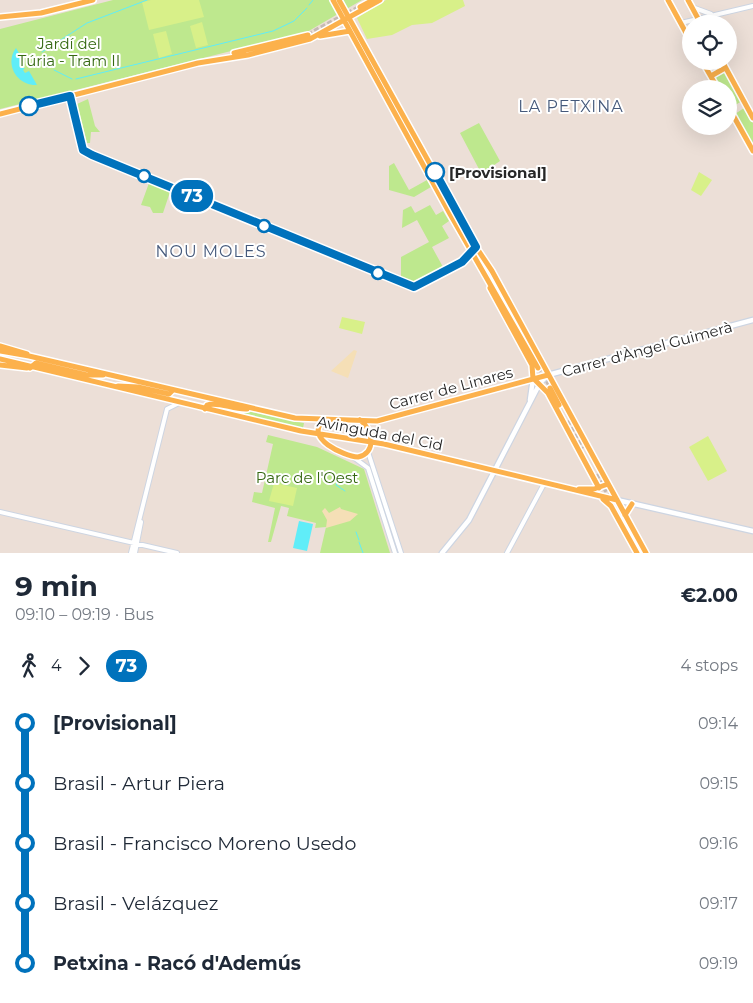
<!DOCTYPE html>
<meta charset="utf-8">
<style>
:root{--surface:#fff;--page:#f2f2f3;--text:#1f2937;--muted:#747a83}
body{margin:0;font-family:Montserrat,sans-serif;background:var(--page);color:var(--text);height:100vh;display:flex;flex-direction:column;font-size:19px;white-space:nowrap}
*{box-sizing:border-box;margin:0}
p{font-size:16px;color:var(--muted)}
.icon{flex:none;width:28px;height:28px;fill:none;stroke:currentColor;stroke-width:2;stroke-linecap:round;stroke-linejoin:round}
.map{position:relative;height:553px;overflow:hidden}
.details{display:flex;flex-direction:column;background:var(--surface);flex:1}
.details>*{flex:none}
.badge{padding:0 10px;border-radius:16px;font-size:18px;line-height:32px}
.fabs{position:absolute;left:682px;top:15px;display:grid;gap:10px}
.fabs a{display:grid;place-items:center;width:55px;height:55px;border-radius:50%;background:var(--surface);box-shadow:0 5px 20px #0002;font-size:25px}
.map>.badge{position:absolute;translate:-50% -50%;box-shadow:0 0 0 2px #fff}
.legs{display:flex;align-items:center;gap:8px;height:55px;padding:0 15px;font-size:16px}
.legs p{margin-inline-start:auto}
.head{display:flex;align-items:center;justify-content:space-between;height:85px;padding:0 15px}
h1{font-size:28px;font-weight:700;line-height:38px}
ul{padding:0 15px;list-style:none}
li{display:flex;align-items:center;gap:18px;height:60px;font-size:19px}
li i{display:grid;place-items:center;width:8px;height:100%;margin:0 6px;background:currentColor}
li i::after{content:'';width:12px;height:12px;margin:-6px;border:4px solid;border-radius:50%;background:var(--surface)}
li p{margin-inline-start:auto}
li:first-child i{background:linear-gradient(#0000 50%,currentColor 0)}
li:last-child i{background:linear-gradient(currentColor 50%,#0000 0)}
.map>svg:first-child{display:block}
</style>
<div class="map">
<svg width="753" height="553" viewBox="0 0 753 553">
<rect width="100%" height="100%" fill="#ecdfd7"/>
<path fill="#bee88e" d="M113,0h249l-55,32 -307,77v-80z
M724,72l18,29 -10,6 -3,-4v-14h-8l-6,-11z
M88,99l7,27 5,6h-9l-1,11h-3l-10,-39z
M744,108l9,15v24l-18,-33z
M479,123l21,38 -16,11 -4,-1 -20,-38z
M394,163l15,27 18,-10 4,7 -17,10 -25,-7v-24z
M149,183l21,9 -7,21h-10l-3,-6 -9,-2z
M430,205l6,10 7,-4 6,10 -7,5 7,12 -17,9 11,20 -30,15 -12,-5v-20l28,-15 -12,-22 -15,8 1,-18 8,-4 4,7z
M208,405l44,7 52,11 -1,5z
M268,435l49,12 47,22 26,84h-70l6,-26 -11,1 1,-5 -29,-7 2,-8 -8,-2 -10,36h-3l7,-34 -23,-6 2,-10 8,1 11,-49 -7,-2z"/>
<path fill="#f5dfb6" d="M354,350l3,1 -9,27 -17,-7z
M340,507l1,2 17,5 -8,7 -24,7 1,-8 -5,-9 3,-3 4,5z"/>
<path fill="#d8f089" d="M151,0h48l5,17 -55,13 -7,-28z
M386,0h77l2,6 -33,17 -20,2 -20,10 -25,4 -10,-21z
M202,22l6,23 -12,3 -6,-22z
M166,31l6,23 -13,4 -6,-24z
M699,172l13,8 -11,16 -10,-6z
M342,317l23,5 -3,12 -23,-6z
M708,436l19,35 -19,10 -19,-34z
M274,483l23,5 -4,18 -24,-5z"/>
<path fill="#60edf8" d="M16,48l8,14 -4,3 2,3h3l-2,2 2,3 4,-2 8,14c-20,1 -33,-21 -21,-37z
M299,521l14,3 -6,27 -14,-3z"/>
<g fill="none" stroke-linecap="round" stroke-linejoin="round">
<path stroke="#60edf8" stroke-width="1" d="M309,5l4,-5
M42,52l45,-29 60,-23
M54,70l18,9
M76,79l197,-48 21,-10 13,-13
M344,476l1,7 -8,-1 -1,3 9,6
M356,532l3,8
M359,542l4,11"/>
<path stroke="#c5bab4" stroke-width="5" stroke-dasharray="5 2.5" stroke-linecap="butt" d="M308,35l52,-28
M539,367l12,20
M569,420l15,28
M597,474l19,34"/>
<defs>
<path id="tertiary" d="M692,7l19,7
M681,23l72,-17
M368,452l33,101
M353,457l15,11 27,85
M0,512l177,41
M131,553l36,-144 12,-6
M135,553l6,-31
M507,553l38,-71"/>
<path id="secondary" d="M530,400l3,-21
M617,500l136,31
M442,553l27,-33 71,-137 8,-8 205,-55"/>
<path id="primary" d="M333,0l117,214 88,154
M339,0l137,247 16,24 154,282
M668,0l23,42
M688,0l13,24
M360,7l13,-7
M0,17l41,-4 52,-13
M320,36l30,-5
M234,53l74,-18
M702,61l16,28
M722,61l31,57
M711,76l14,-8
M729,108l24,43
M0,114l198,-51 50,-8 62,-16 70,-39
M490,288l42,77 1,14
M0,346l27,8
M0,351l29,5 266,62 82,3 171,-46
M0,359l301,72 83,13 233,56
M0,365l27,3
M30,368l6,-5 51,12h16
M534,379l14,14 51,95
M118,386l20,1 31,7 4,-4
M550,388l9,17
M205,409l2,-4c12,-4 26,5 40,4
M324,420c-21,18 20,36 34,37 19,-4 15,-28 2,-37
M579,489h15l14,-5
M603,499l8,7 26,47
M625,515l7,-11"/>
</defs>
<use href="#tertiary" stroke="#cdd5e2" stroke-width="6"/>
<use href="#secondary" stroke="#cdd5e2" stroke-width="7"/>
<use href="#primary" stroke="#fff" stroke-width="8"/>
<use href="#tertiary" stroke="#fff" stroke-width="4"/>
<use href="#secondary" stroke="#fff" stroke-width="4.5"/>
<use href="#primary" stroke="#fcb14c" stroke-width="5"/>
</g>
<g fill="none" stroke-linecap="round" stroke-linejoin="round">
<defs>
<path id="line-1" d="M29,106l41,-10 13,54 9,5 322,132 48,-25 14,-15 -41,-75"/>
</defs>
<use href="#line-1" stroke="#fff" stroke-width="11"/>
<use href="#line-1" stroke="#0072bc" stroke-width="8"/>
</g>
<g fill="#fff" stroke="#0072bc" stroke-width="2.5">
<circle cx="29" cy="106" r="9"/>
<circle cx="435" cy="172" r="9"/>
<circle cx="144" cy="176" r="6"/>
<circle cx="264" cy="226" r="6"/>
<circle cx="378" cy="273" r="6"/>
</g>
<g text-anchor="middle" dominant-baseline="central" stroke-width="4" stroke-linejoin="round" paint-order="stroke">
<g font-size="15" fill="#366913" stroke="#fff">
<text x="69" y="43">Jardí del<tspan x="69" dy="17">Túria - Tram II</tspan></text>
<text x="307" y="477">Parc de l'Oest</text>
</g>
<g font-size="15" font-weight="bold" fill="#272727" stroke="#fff" text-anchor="start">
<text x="449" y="172">[Provisional]</text>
</g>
<g font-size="15" fill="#272727" stroke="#fff">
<text transform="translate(647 349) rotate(-15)">Carrer d'Àngel Guimerà</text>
<text transform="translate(451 388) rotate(-15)">Carrer de Linares</text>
<text transform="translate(380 433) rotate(11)">Avinguda del Cid</text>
</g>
<g font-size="16" letter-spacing="1" fill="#45597b" stroke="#fff">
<text x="571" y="106">LA PETXINA</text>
<text x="211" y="251">NOU MOLES</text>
</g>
</g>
</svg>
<div class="fabs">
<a><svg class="icon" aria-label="locate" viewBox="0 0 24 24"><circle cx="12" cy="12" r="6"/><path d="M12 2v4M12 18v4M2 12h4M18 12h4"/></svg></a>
<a><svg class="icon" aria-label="layers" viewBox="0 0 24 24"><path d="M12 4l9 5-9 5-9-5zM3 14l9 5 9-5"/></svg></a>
</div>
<b class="badge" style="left:192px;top:196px;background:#0072bc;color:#fff">73</b>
</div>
<section class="details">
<div class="head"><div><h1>9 min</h1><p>09:10 – 09:19 · Bus</p></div><b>€2.00</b></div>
<div class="legs"><svg class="icon" aria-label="walk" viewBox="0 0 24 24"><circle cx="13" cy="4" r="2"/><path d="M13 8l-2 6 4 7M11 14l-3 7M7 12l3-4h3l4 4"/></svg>4<svg class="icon" aria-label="forward" viewBox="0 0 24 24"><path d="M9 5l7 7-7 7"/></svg><b class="badge" style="background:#0072bc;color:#fff">73</b><p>4 stops</p></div>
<ul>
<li><i style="color:#0072bc"></i><b>[Provisional]</b><p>09:14</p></li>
<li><i style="color:#0072bc"></i><span>Brasil - Artur Piera</span><p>09:15</p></li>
<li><i style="color:#0072bc"></i><span>Brasil - Francisco Moreno Usedo</span><p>09:16</p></li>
<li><i style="color:#0072bc"></i><span>Brasil - Velázquez</span><p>09:17</p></li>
<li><i style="color:#0072bc"></i><b>Petxina - Racó d'Ademús</b><p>09:19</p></li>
</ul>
</section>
